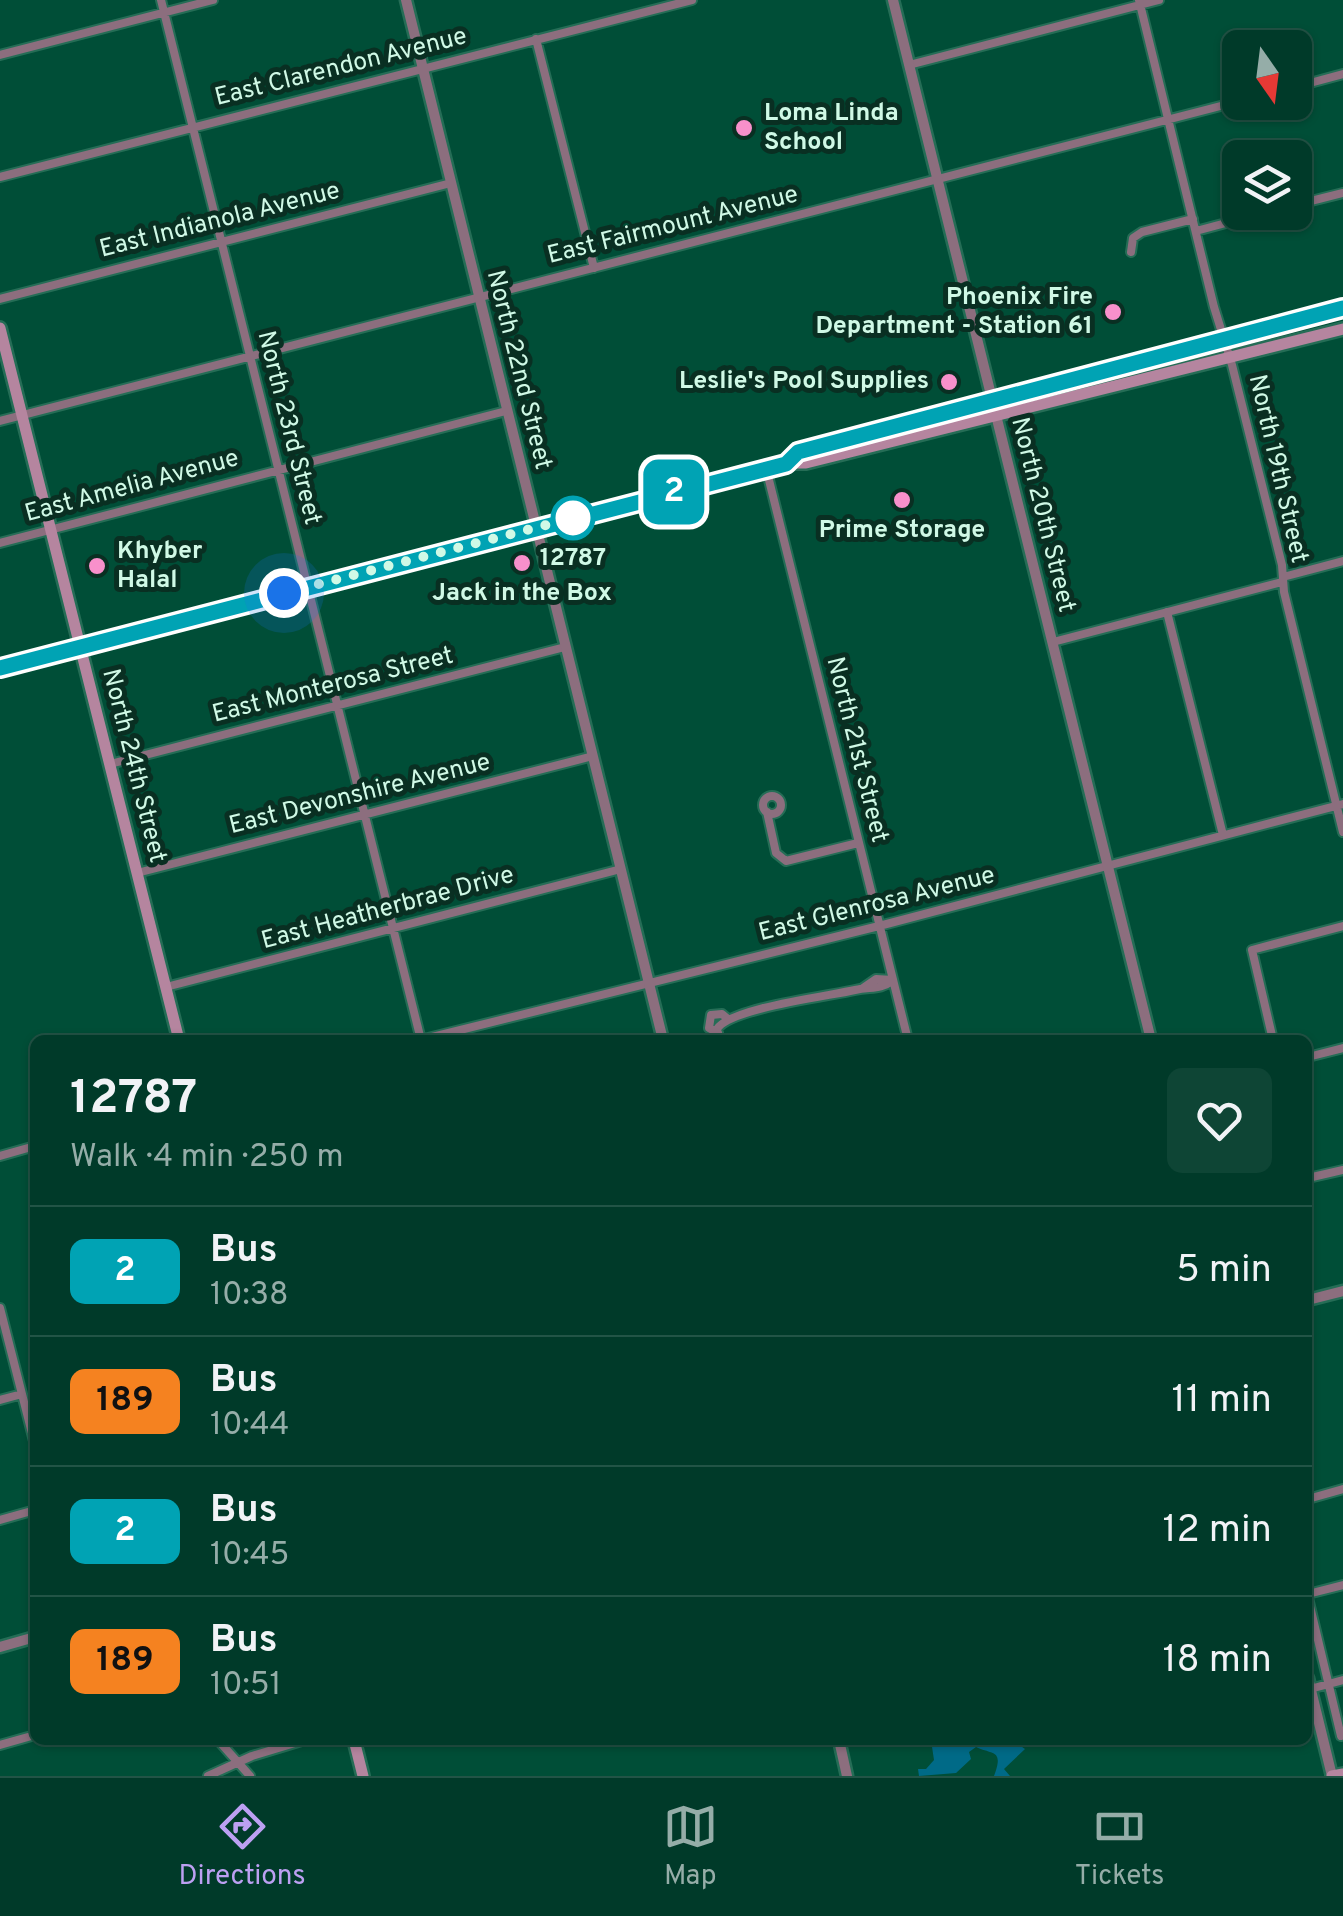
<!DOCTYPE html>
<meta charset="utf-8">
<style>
:root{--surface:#003a29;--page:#0e4535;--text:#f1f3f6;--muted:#95ada8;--line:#225446;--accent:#bca0f2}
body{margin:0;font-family:Overpass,sans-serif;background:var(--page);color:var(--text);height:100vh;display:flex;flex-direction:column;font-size:38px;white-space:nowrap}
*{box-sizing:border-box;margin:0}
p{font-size:32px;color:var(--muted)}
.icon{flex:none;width:55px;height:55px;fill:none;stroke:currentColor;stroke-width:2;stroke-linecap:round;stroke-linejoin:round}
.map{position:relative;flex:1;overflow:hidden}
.details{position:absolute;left:30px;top:1035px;width:1282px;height:710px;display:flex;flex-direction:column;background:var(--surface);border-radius:15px;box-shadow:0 2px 8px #0004,0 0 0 2px var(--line)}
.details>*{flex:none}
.badge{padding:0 20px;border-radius:15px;font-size:35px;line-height:65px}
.needle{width:65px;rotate:166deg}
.controls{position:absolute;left:1222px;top:30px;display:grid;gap:20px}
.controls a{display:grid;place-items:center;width:90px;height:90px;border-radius:15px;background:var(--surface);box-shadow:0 2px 8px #0004,0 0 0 2px var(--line);font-size:50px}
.you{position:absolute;width:50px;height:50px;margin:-25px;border:8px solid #fff;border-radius:50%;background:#1a73e8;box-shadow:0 0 0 15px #1a73e833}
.map>.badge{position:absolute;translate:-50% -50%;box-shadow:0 0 0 5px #fff}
.round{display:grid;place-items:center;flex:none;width:105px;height:105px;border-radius:15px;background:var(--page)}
.headline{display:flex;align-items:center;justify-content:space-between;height:170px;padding:0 40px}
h1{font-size:48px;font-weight:700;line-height:75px}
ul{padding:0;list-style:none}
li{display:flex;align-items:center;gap:30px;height:130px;padding:0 40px;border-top:2px solid var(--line)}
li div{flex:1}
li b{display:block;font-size:38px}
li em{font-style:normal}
li .badge{min-width:110px;font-weight:700;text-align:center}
.menu{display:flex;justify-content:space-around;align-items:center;height:140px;border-top:2px solid var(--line);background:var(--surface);font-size:28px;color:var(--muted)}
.menu a{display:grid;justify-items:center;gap:5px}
.menu .on{color:var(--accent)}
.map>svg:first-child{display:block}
</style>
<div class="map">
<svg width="1343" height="1776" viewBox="0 0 1343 1776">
<rect width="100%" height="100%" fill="#004e37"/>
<path fill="#006a87" d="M931,1740h81l13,9 -21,20 6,7h-16c10,-27 -1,-21 -18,-29l-7,5 2,7 -15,14 -37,3 -1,-7h8l8,-9z"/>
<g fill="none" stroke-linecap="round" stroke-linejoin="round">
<defs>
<path id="minor" d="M161,0l260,1040
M1139,0l75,307 18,58 50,200 2,27 59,240
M536,39l58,229
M0,55l213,-55
M909,65l250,-65
M1295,87l48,-13
M0,177l692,-177
M1295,205l48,-12
M1196,231l71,-19
M1131,252l2,-14 9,-6 51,-13
M0,299l451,-116
M0,421l1240,-320
M766,468l142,572
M0,543l506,-132
M1283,577l60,-16
M1167,612l56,223
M1053,642l229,-60
M110,764l455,-117
M763 805a9 9 0 1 1 18 0a9 9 0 1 1-18 0Z
M767,812l9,41 10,8 72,-18
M137,873l456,-117
M166,987l455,-118
M863,988l13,-9 17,1
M718,1033l-9,-5 2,-13 11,-1 6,5
M420,1040l459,-114 464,-122
M719,1040l-2,-11c13,-21 112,-33 138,-39 16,-4 24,1 38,-10
M1273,1040l-21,-90 91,-24
M1308,1057l35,-9
M0,1156l35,-10
M1308,1178l35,-8
M0,1308l35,137
M0,1400l22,-6
M1308,1499l35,-10
M0,1520l35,-10
M1308,1594l35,-9
M1308,1598l33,138
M1310,1689l33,-9
M218,1740l32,36
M0,1745l35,-10
M208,1776l44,-20 53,-16"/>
<path id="tertiary" d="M406,0l257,1040
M893,0l258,1040
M1308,1300l35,-9
M0,1647l35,-10
M1308,1678l24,98
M839,1740l8,36"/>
<path id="secondary" d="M0,328l179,712
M785,463l14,-11 544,-144
M0,668l785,-205h21l537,-134
M354,1740l9,36
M1332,1776l11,-2"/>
</defs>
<use href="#minor" stroke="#256d56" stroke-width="12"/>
<use href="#tertiary" stroke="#256d56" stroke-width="15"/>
<use href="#secondary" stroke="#256d56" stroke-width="16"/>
<use href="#minor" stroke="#8c6e7e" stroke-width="8"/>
<use href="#tertiary" stroke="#8c6e7e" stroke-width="10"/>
<use href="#secondary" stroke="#b5859f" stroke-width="11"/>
</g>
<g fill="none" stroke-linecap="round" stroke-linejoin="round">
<defs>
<path id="line" d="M0,668l786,-204 12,-12 545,-144"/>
</defs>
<use href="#line" stroke="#fff" stroke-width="22"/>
<use href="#line" stroke="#00a3b4" stroke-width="15"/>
<path stroke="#d0f9e6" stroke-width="10" stroke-dasharray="0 18" d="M284,593l289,-75"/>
</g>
<g fill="#f890cb" stroke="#092f22" stroke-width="4">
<circle cx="744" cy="128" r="10"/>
<circle cx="1113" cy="312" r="10"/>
<circle cx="949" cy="382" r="10"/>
<circle cx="902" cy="500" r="10"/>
<circle cx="522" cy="563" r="10"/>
<circle cx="97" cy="566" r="10"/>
</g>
<circle fill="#fff" stroke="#00a3b4" stroke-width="5" cx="573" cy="518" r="20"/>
<g text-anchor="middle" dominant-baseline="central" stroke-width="10" stroke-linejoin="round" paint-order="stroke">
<g font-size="25" fill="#d0f9e6" stroke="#092f22">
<text transform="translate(341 68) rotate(-14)">East Clarendon Avenue</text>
<text transform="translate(220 221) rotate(-14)">East Indianola Avenue</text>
<text transform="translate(673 226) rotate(-14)">East Fairmount Avenue</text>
<text transform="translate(518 370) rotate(76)">North 22nd Street</text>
<text transform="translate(288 428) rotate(76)">North 23rd Street</text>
<text transform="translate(1277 469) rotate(77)">North 19th Street</text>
<text transform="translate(132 487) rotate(-15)">East Amelia Avenue</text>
<text transform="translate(1042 515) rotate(76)">North 20th Street</text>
<text transform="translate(333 686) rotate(-14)">East Monterosa Street</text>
<text transform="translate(856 750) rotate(76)">North 21st Street</text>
<text transform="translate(133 766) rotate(76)">North 24th Street</text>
<text transform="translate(360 795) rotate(-14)">East Devonshire Avenue</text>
<text transform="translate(877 905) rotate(-14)">East Glenrosa Avenue</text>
<text transform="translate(388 909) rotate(-15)">East Heatherbrae Drive</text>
</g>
<g font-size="25" font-weight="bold" fill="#d0f9e6" stroke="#092f22" text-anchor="start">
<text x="764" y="114">Loma Linda<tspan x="764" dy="29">School</tspan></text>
<text x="1093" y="298" text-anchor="end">Phoenix Fire<tspan x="1093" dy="29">Department - Station 61</tspan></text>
<text x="929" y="382" text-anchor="end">Leslie's Pool Supplies</text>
<text x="902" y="531" text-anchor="middle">Prime Storage</text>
<text x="117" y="552">Khyber<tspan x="117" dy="29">Halal</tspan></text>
<text x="522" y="594" text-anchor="middle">Jack in the Box</text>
</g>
<g font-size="25" font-weight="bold" fill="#d0f9e6" stroke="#092f22">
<text x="573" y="559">12787</text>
</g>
</g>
</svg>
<div class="controls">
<a><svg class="needle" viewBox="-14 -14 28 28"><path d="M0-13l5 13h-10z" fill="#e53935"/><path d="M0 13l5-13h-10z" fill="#95ada8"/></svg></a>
<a><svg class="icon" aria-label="layers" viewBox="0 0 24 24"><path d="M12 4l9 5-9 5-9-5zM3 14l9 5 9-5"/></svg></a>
</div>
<div class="you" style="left:284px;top:593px"></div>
<b class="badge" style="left:674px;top:492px;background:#00a3b4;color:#fff">2</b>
<section class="details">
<div class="headline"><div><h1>12787</h1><p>Walk · 4 min · 250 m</p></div><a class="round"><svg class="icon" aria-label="heart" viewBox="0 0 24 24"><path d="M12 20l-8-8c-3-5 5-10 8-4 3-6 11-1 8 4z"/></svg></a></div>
<ul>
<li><span class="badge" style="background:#00a3b4;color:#fff">2</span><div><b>Bus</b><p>10:38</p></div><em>5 min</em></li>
<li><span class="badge" style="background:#f58220;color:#111">189</span><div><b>Bus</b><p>10:44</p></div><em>11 min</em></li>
<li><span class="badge" style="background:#00a3b4;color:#fff">2</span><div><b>Bus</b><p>10:45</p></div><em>12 min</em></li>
<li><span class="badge" style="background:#f58220;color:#111">189</span><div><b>Bus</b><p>10:51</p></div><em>18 min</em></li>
</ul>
</section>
</div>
<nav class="menu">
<a class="on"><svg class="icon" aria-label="directions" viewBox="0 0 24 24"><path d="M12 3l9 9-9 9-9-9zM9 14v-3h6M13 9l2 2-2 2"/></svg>Directions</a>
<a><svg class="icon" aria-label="map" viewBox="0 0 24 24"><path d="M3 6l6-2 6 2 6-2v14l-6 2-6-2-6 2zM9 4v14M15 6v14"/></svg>Map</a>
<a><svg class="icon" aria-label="tickets" viewBox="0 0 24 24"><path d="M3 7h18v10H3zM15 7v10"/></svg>Tickets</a>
</nav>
